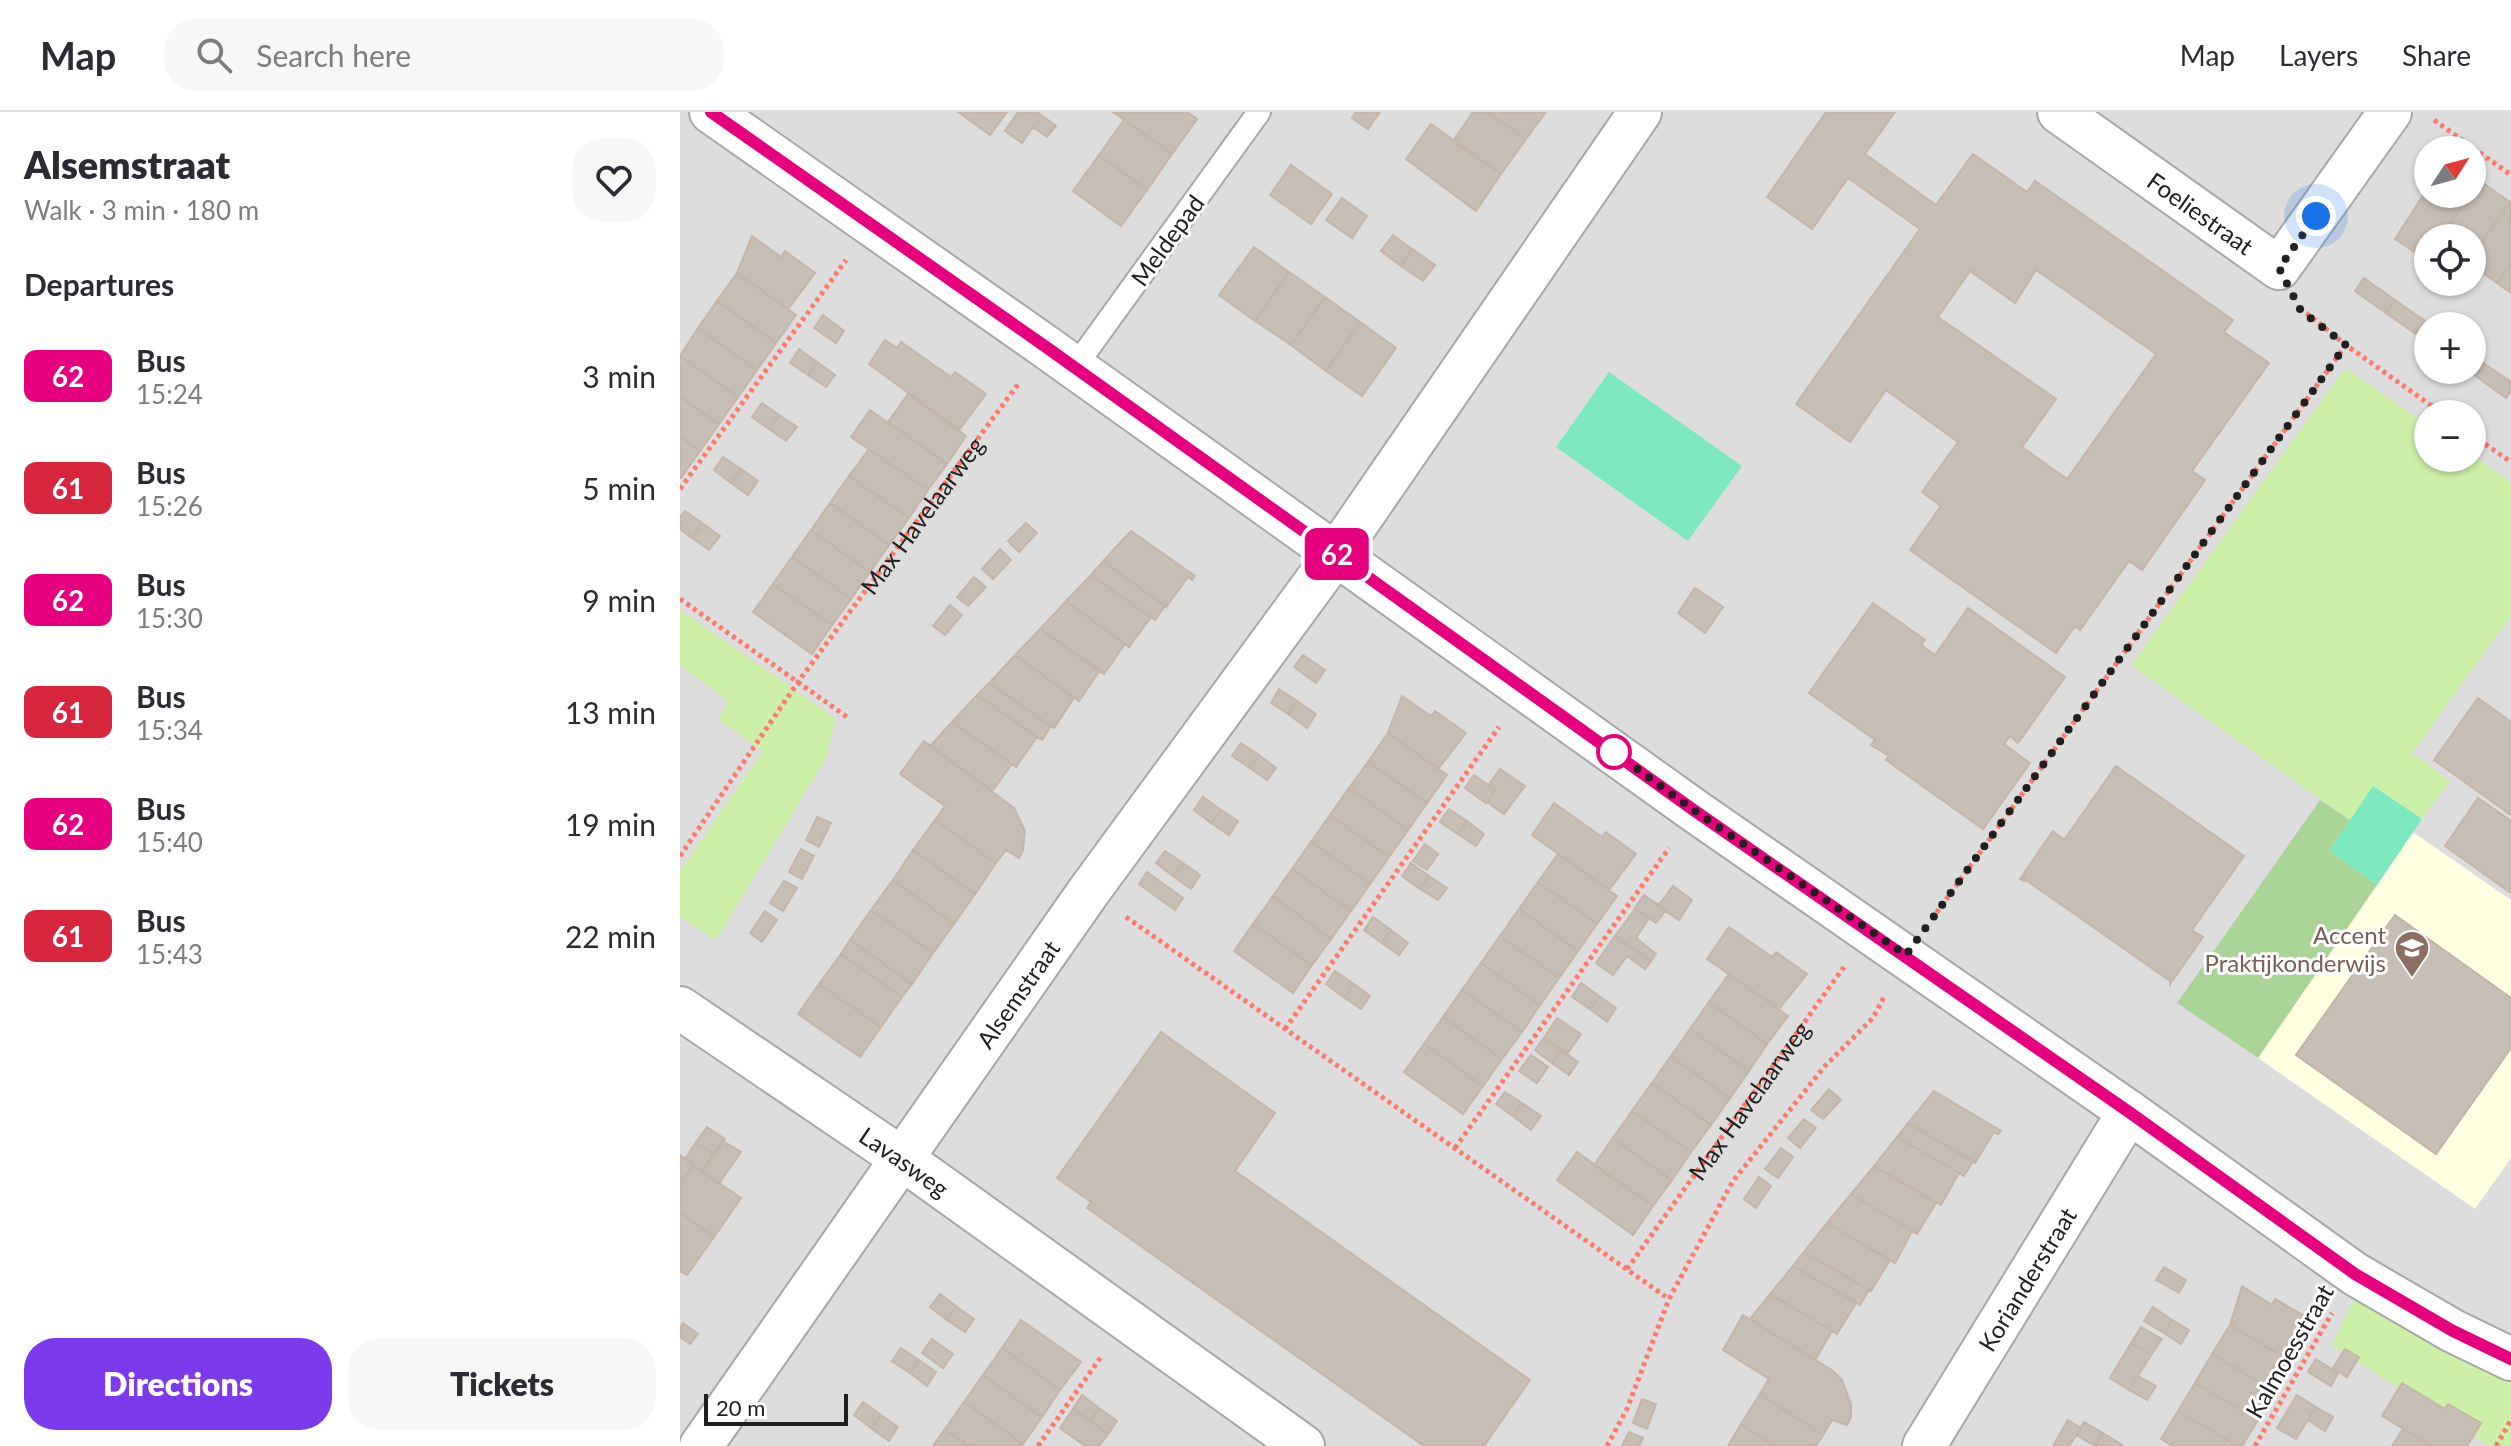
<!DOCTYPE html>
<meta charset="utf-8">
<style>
:root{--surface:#fff;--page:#f7f7f7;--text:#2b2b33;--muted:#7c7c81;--line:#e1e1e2;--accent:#7c3aed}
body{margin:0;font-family:Lato,sans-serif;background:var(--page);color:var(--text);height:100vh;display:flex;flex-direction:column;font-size:30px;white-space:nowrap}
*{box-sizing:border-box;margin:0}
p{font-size:26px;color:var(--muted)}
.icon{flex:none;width:44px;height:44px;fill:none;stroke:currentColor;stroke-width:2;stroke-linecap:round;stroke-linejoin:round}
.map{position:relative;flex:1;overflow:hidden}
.side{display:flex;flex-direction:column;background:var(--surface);width:680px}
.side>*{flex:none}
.badge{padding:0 16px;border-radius:12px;font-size:28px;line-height:52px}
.needle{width:52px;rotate:54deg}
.buttons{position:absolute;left:1734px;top:24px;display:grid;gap:16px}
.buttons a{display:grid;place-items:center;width:72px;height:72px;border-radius:50%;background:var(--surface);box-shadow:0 2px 6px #0004;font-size:40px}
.scale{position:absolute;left:24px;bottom:20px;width:144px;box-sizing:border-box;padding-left:8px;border:4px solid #202020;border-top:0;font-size:22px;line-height:28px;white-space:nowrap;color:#202020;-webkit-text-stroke:6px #fff;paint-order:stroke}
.you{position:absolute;width:40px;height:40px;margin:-20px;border:6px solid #fff;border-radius:50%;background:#1a73e8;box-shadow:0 0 0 12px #1a73e833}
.map>.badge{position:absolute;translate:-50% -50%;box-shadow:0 0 0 4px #fff}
h2{padding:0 24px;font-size:30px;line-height:72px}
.round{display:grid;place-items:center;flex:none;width:84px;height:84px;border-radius:32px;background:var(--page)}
.head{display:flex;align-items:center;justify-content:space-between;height:136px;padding:0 24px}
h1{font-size:38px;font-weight:800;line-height:60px}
.cta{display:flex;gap:16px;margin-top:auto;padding:16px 24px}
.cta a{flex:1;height:92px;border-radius:32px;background:var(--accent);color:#fff;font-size:32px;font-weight:800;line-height:92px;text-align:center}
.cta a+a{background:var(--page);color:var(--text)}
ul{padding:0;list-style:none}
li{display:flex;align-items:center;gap:24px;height:112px;padding:0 24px}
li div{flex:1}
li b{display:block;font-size:30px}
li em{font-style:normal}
li .badge{min-width:88px;font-weight:700;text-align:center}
header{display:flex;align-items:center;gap:48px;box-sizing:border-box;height:112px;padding:0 40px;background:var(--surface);border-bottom:2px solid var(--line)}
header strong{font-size:38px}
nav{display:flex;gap:44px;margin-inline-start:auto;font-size:28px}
.search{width:560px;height:72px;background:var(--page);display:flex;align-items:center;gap:20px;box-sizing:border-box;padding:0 28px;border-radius:32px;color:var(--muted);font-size:30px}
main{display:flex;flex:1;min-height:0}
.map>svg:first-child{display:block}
</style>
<header>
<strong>Map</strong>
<div class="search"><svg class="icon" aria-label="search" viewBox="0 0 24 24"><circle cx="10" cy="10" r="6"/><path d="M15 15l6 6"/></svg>Search here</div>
<nav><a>Map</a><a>Layers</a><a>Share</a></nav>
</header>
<main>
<section class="side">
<div class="head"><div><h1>Alsemstraat</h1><p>Walk · 3 min · 180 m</p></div><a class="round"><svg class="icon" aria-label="heart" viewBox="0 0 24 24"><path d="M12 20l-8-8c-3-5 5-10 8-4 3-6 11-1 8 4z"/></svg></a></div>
<h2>Departures</h2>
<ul>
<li><span class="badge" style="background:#e6007e;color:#fff">62</span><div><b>Bus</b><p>15:24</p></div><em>3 min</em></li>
<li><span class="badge" style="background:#d7263d;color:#fff">61</span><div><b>Bus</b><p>15:26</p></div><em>5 min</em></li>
<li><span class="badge" style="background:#e6007e;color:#fff">62</span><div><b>Bus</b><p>15:30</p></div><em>9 min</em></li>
<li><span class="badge" style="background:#d7263d;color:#fff">61</span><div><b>Bus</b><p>15:34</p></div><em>13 min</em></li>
<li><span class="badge" style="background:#e6007e;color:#fff">62</span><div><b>Bus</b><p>15:40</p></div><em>19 min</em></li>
<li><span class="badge" style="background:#d7263d;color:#fff">61</span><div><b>Bus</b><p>15:43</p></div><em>22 min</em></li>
</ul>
<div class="cta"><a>Directions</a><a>Tickets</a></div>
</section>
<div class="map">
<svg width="1831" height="1334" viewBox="0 0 1831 1334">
<rect width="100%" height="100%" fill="#f2eee6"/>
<path fill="#dedddd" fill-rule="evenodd" d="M0,0h1831v1334h-1831zM1748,38h44v44h-44zM1748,126h44v44h-44zM1748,214h44v44h-44zM1748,302h44v44h-44z"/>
<path fill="#ffffe2" d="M1733,720l98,68v258l-36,51 -217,-151z"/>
<path fill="#ccf0a8" d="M1665,256l83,57v33h44v-3l39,27v134l-99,137 38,28 -28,38 -48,-33 -24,34 -219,-155z
M0,498l156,109 -10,39 -110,182 -36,-23v-46l83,-120 -45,-32 10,-18 -48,-36z
M1680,1174l151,93v67h-21l-158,-101z"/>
<path fill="#aad497" d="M1640,688l30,20 -21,31 48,34 -119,173 -81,-55z"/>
<path fill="#7de7bd" d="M929,260l133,94 -54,75 -132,-94z
M1693,674l49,33 -45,66 -48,-34z"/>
<path fill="#c6bdb5" stroke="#c5b4a7" stroke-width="2" fill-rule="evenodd" d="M278,0h49l-17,23z
M338,0h19l19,14 -9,11 -14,-10 -11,16 -17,-12z
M433,0h74l10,7 -25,35z
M676,0h24l-12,17 -16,-11z
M793,0h14l39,27 -25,35 -48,-33z
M807,0h59l-20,27z
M1146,0h69l-30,42 71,51 37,-51 54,38 8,-11 198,139 -9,12 45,31 -77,108 13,9 -63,90 -13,-9 -49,69 -5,-4 -19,27 -146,-103 31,-44 -19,-14 36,-50 -72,-52 -36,52 -54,-38 124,-175 -72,-51 -36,51 -45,-32zM1356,158l120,84 -89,125 -45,-32 34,-48 -118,-82 32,-46 45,32z
M444,8l48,34 -25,36 -48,-35z
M751,12l70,50 -25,37 -70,-52z
M419,43l48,35 -26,36 -48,-35z
M611,53l41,29 -21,30 -41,-29z
M1800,69l30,21 -38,53v-17h-32z
M1748,76v6h43l-31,44h-12v16l-3,5 -30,-20z
M662,86l25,18 -15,22 -26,-18z
M1830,90l1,62 -14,19 -25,-18v-10z
M713,123l19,14 -11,17 -20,-15z
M72,124l29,21 4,-6 30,22 -27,36 -51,-36z
M574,135l35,25 -34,49 -36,-26z
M732,137l23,16 -12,16 -22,-15z
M1831,152v29l-14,-10z
M609,160l36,25 -34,48 -36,-24z
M57,161l59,42 -20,28 -59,-42z
M1684,166l31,22 -9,13 -31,-22z
M645,185l35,25 -34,49 -35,-26z
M1715,188l30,21 -9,13 -30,-21z
M37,189l59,42 -19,27 -59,-42z
M143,203l21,16 -8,12 -22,-15z
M680,210l36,26 -34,48 -36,-25z
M18,216l59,42 -19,27 -58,-41z
M205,228l12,8 4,-6 50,35 4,-5 31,22 -27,36 -90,-66z
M119,237l18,13 -9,13 -18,-12z
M1792,242l13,10 -9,12 -9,-6h5z
M0,244l58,41 -19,27 -39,-27z
M137,250l18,13 -9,12 -18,-12z
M1805,252l26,18v9l-5,7 -30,-22z
M228,282l58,42 -19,28 -59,-42z
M0,285l39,27 -19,27 -20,-14z
M82,291l17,12 -10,14 -17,-12z
M190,298l77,54 -19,26 -77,-53z
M99,303l18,12 -11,14 -17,-12z
M0,325l20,14 -19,27h-1z
M189,337l59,41 -19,28 -60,-42z
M43,345l18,12 -10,14 -17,-13z
M61,357l17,12 -10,14 -17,-12z
M169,364l60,42 -20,27 -59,-42z
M150,391l59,42 -19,27 -59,-42z
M5,399l17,12 -10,15 -12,-9v-12z
M22,411l18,13 -11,14 -17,-12z
M346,411l11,10 -18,19 -11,-11z
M131,418l59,42 -19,27 -59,-42z
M451,419l64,45 -3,4 -4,-3 -22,30 -63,-46z
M320,437l11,11 -18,19 -11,-10z
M112,445l59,42 -19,26 -59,-41z
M423,449l62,45 -10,14 -64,-45z
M411,463l60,42 -22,30 -63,-46z
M294,465l12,10 -18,19 -11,-9z
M93,472l59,41 -20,29 -59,-42z
M1015,476l28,19 -18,26 -27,-20z
M386,489l59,43 -21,30 -64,-45z
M1193,491l52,37 -4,5 14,10 33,-47 97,69 -47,66 -8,-7 -6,8 26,19 -47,66 -97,-69 3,-4 -18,-11 4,-5 -66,-47z
M270,493l12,10 -17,20 -12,-9z
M360,517l60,41 -21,31 -64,-46z
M335,543l59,43 -20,30 -65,-45z
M623,543l22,15 -9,13 -22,-16z
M309,571l62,43 -9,14 -65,-45z
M599,577l18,12 -9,13 -17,-11z
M297,583l60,42 -21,30 -64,-45z
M722,584l29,20 4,-5 31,22 -28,36 -50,-36z
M1798,586l33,24v93l-77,-55z
M617,589l19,13 -9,14 -19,-14z
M272,610l60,42 -20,27 -62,-45z
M708,621l59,42 -20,28 -59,-41z
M244,629l90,67 11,23 -2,19 -4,8 -13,-8 -10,13 -61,-43 10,-14 -45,-32z
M561,631l18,12 -9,13 -18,-12z
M579,643l17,13 -9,12 -17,-12z
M688,650l59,41 -19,27 -59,-42z
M1436,654l128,90 -52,74 11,7 -33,47v-3l-104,-73 -42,-29v2l-4,-2 33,-48 11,9z
M820,657l25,17 -21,28 -17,-12 8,-12 -7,-4z
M794,663l21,15 -9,13 -21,-15z
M669,676l59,42 -19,27 -59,-42z
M523,685l18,13 -10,13 -17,-13z
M1798,686l33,23v72l-66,-47z
M874,691l48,34 4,-5 30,22 -27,36 -77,-55z
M769,697l18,12 -9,13 -18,-12z
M541,698l17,11 -9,14 -18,-12z
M650,703l59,42 -19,27 -59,-42z
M137,705l14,6 -12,24 -13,-7z
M255,708l61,43 -21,31 -62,-44z
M787,709l17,13 -8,12 -18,-12z
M631,730l59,42 -19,27 -59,-42z
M745,732l13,10 -11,16 -14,-9z
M121,737l13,7 -12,23 -13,-7z
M233,738l62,44 -21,30 -61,-44z
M485,739l18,12 -10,13 -17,-13z
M878,742l59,42 -20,28 -59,-42z
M503,751l17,12 -9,14 -18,-13z
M731,751l18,13 -9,13 -18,-13z
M612,757l59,42 -20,28 -58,-43z
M467,760l36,26 -8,12 -36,-26z
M749,764l18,12 -9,12 -18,-11z
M213,768l61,44 -21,29 -62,-43z
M104,769l13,7 -14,23 -13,-8z
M858,770l59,42 -19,27 -59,-42z
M993,774l19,14 -13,20 -21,-14z
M964,783l22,15 -10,13 -21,-15z
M593,784l58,43 -19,26 -59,-41z
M839,797l59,42 -19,27 -59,-42z
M955,797l14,9 -13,20 20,16 -5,7 -36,-25z
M191,798l62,43 -21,31 -62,-44z
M85,799l12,9 -15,22 -12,-9z
M1715,803l116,83v50l-75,106 -140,-99z
M693,805l18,13 -9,13 -18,-13z
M573,812l59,41 -19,28 -59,-42z
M1049,815l43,30 4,-5 31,22 -28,35 -72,-50z
M711,818l17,13 -9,12 -17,-12z
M820,824l59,42 -19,27 -59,-42z
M935,824l36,25 -6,8 -18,-13 -14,19 -17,-12z
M170,828l62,44 -10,13 -61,-43z
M161,842l61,43 -21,30 -62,-43z
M801,851l59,42 -18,27 -60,-42z
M655,859l19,13 -9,14 -19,-14z
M1049,862l59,42 -21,28 -58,-42z
M901,871l18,13 -9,13 -18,-12z
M139,872l62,43 -21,30 -62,-43z
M674,872l16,12 -9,13 -16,-11z
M782,878l60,42 -20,27 -59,-42z
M919,884l17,12 -9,14 -17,-13z
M1029,890l58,42 -18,27 -59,-42z
M763,905l59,42 -19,27 -59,-42z
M877,906l24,16 -14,20 -23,-16z
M1010,917l59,42 -19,27 -59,-42z
M481,920l114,81 -40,58 295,209 -46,66h-60l-337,-238 4,-6 -34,-24z
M864,926l17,12 -9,13 -17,-13z
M744,932l59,42 -20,28 -59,-42z
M881,938l17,12 -9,13 -17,-12z
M851,943l17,12 -11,16 -18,-12z
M991,944l59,42 -19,27 -59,-42z
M972,971l59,42 -20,27 -59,-41z
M1149,977l12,11 -18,19 -12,-9z
M1254,979l67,40 -3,3 -4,-2 -19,31 -67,-40z
M825,980l17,11 -9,13 -17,-12z
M842,991l19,13 -10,14 -18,-14z
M952,999l59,41 -19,28 -59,-42z
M1124,1007l12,9 -16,20 -12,-10z
M1228,1011l65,38 -9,15 -67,-39z
M27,1015l18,12 -11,16 -18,-13z
M1217,1025l62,36 -18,32 -67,-39z
M933,1026l59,42 -19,26 -59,-41z
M43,1029l18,11 -22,31 -17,-12z
M16,1030l18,13 -12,16 -17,-12z
M1101,1036l12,9 -15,21 -13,-9z
M897,1040l76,54 -20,29 -76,-55z
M0,1043l13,10 -13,19z
M13,1053l48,33 -27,39 -34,-24v-29z
M1194,1054l62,37 -19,31 -66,-40z
M1079,1065l12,9 -15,22 -12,-9z
M1171,1082l61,37 -17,32 -68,-40z
M0,1101l34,24 -27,38 -7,-4z
M1147,1111l63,37 -19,31 -67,-39z
M1124,1140l65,38 -9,15 -67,-39z
M1113,1154l63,37 -19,31 -67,-40z
M1484,1155l22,13 -7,13 -23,-13z
M1562,1174l30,19 3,-6 33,19 -25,39 -53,-32z
M260,1182l17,13 -10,13 -17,-13z
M1090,1182l62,37 -17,29 -65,-41z
M277,1195l17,12 -9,13 -18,-12z
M1473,1195l19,13 -8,13 -20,-12z
M1063,1203l90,56 9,9 9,24v13l-4,8 -15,-5 -9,15 -63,-41 9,-15 -46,-29z
M341,1208l60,42 -21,28 -58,-42z
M1492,1208l17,10 -8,14 -17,-11z
M3,1211l15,11 -8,10 -10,-7v-9z
M1550,1213l62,37 -17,29 -63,-37z
M1461,1215l21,12 -11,16 -20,-12z
M252,1227l21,15 -10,14 -21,-15z
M1451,1231l20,12 -22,35 -19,-12z
M221,1236l18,12 -9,13 -18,-12z
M322,1236l58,42 -18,27 -59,-42z
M1665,1237l14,8 -12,20 -14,-9z
M1532,1242l63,37 -17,29 -63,-37z
M1636,1247l22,14 -7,13 -23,-14z
M239,1248l17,12 -9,14 -17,-13z
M303,1263l59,42 -19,27 -59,-42z
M1458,1264l18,10 -9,14 -18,-10z
M1515,1271l63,37 -16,26h-4l-60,-35z
M1722,1271l43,26 3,-5 33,19 -14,23h-35l-50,-30z
M1080,1282l63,41 -7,11h-42l-33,-22z
M402,1283l17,13 -8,13 -18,-12z
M1617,1283l19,12 -20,32 -19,-11z
M962,1287l14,5 -9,25 -14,-6z
M183,1290l18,13 -10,13 -17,-13z
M284,1290l59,42 -2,2h-52l-24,-17z
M1636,1295l17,10 -8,14 -17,-11z
M419,1296l18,13 -9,13 -17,-13z
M393,1297l35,25 -9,12h-14l-25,-18z
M1498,1299l60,35h-65l-12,-7z
M201,1303l17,12 -9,14 -18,-13z
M1388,1308l13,8 -12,18h-16z
M1404,1310l19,11 -8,13 -19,-11z
M1061,1312l33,22h-46z
M265,1317l24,17h-36z
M1723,1317l29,17h-40z
M949,1320l14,6 -4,8h-17z
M1423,1321l19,12 -1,1h-26z"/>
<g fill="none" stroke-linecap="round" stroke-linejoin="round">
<defs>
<path id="lane" d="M394,256l185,-256"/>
<g id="street">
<path d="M31,0l335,235 649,464 434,301 226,162 98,57 58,28"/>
<path id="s3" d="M1379,0l220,156 111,-156"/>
<path id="s4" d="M0,896l221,150 402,288"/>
<path id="s5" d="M21,1334l388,-555 247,-337 304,-442"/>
<path id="s6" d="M1244,1334l205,-334"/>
</g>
</defs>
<use href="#lane" stroke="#a7a7a7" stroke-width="26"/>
<use href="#street" stroke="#a7a7a7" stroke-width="46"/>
<g stroke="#ff786a" stroke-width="5" stroke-dasharray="4 4" stroke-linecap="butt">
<path d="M1754,8l77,55"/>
<path d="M1620,196l46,37 97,69"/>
<path d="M1792,323l39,27"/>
<path d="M0,377l166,-229"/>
<path d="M0,487l170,120"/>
<path id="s1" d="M0,744l118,-174 221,-299"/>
<path d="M446,805l543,382"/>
<path d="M1252,807l414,-574"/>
<path d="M605,917l214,-302"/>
<path d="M775,1036l214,-300"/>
<path id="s2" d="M947,1157l217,-302"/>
<path d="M358,1334l63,-89"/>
<path d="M927,1334l20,-37 42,-110 64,-118 92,-115 48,-48 12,-23"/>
<path d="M1575,1334l77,-133"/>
<path d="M1816,1334l15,-26"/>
</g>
<use href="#lane" stroke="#fff" stroke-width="22"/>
<use href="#street" stroke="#fff" stroke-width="42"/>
</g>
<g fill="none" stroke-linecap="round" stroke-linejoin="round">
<defs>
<path id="line" d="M31,0l335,235 649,464 434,301 226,162 98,57 58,28"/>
</defs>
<use href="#line" stroke="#fff" stroke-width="18"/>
<use href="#line" stroke="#e6007e" stroke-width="12"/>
<path stroke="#202020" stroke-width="8" stroke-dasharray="0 14.4" d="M934,640l81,59 211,144 440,-610 -45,-34 -22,-43 37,-52"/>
</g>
<defs>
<symbol id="school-pin" viewBox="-11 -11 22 30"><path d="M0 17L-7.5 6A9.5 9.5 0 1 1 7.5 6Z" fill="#8d6e63" stroke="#fff"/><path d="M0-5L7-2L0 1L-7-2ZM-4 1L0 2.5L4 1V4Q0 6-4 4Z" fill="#fff"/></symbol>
</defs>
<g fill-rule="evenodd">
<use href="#school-pin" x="1712" y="816" width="40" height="54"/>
</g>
<circle fill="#fff" stroke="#e6007e" stroke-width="4" cx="934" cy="640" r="16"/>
<g text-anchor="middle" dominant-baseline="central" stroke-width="6" stroke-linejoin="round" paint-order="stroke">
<g font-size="24" fill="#202020" stroke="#fff">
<text stroke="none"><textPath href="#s3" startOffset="174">Foeliestraat</textPath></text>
<text transform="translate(487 128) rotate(-54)">Meldepad</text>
<text stroke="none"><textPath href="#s1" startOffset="418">Max Havelaarweg</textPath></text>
<text stroke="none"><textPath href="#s5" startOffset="552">Alsemstraat</textPath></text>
<text stroke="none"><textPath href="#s2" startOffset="208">Max Havelaarweg</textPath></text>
<text stroke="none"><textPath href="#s4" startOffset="272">Lavasweg</textPath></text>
<text stroke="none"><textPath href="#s6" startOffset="196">Korianderstraat</textPath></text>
<text transform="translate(1609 1239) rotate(-60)">Kalmoesstraat</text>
</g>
<g font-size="24" fill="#785e54" stroke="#fff" text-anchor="end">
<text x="1706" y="822">Accent<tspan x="1706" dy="28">Praktijkonderwijs</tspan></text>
</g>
</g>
</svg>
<div class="buttons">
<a><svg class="needle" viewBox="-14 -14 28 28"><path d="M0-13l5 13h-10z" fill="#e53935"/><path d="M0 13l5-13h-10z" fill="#7c7c81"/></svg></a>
<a><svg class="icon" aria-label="locate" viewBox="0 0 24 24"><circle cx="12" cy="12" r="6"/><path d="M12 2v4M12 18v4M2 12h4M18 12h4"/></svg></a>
<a>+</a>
<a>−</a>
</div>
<div class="scale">20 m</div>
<div class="you" style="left:1636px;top:104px"></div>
<b class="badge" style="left:657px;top:442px;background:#e6007e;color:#fff">62</b>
</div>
</main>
